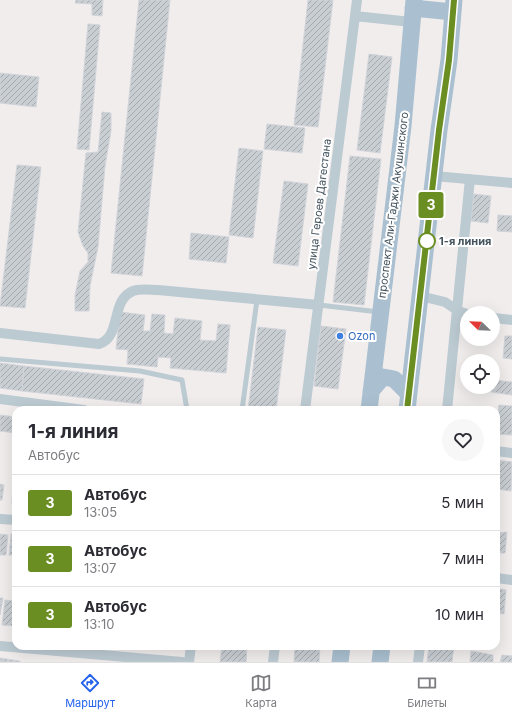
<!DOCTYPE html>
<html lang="ru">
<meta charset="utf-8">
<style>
:root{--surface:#fff;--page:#f7f7f7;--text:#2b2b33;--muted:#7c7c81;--line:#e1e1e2;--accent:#2563eb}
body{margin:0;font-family:Inter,sans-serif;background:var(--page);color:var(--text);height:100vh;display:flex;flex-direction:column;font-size:15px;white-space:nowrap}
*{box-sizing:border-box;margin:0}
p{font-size:13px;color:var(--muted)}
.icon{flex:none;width:22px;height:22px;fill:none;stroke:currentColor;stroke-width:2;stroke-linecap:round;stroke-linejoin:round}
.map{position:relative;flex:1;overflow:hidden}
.side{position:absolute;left:12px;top:406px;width:488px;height:244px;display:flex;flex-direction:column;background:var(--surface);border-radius:12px;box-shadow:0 4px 16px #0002}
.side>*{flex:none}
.badge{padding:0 8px;border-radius:3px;font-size:14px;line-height:26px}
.needle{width:26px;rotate:293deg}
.buttons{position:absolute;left:460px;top:306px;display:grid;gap:8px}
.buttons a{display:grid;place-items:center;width:40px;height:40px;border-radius:50%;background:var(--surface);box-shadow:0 4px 16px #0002;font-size:20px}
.map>.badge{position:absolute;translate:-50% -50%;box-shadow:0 0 0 2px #fff}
.round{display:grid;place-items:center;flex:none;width:42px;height:42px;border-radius:21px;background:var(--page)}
.summary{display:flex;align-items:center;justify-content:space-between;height:68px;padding:0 16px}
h1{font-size:19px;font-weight:700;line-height:30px}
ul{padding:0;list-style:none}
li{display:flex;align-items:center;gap:12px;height:56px;padding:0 16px;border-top:1px solid var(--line)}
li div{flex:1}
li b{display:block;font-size:15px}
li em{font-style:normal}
li .badge{min-width:44px;font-weight:700;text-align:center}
.tabs{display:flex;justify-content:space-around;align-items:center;height:56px;border-top:1px solid var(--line);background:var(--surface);font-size:11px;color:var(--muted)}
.tabs a{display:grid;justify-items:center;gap:2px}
.tabs .current{color:var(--accent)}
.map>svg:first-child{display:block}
</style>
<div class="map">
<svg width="512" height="662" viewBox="0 0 512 662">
<defs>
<pattern id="building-hatch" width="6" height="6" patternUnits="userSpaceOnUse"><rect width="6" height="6" fill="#c9ced3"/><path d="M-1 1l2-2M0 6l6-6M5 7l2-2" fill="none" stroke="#a5aaae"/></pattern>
</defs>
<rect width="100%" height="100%" fill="#f1eded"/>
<path fill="url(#building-hatch)" stroke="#d1d4da" d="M76,0h27l-1,16 -10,-1v-11l-17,-1z
M139,0h31l-28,276 -31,-3z
M308,0h25l-15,127 -24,-2z
M88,24l12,1 -11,125 -12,-1z
M369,54l23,3 -12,96 -23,-3z
M0,73l39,4 -3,30 -36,-4z
M102,112l9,1v18l-6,35 -7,81 -8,39 -1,25h-14v-16l5,-24 8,-9v-9l-5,-7 -5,-14 8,-79 12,-1z
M267,124l38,4 -3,25 -38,-4z
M239,148l24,3 -10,87 -24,-3z
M350,156l31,3 -17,146 -31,-3z
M17,165l24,2 -16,141 -25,-2z
M284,181l24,3 -10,82 -25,-3z
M474,194l17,2 -3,27 -17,-2z
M498,215l14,1v16l-15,-1z
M191,233l38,4 -3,26 -37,-4z
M120,312l25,3 -2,16h7l2,-17 13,1 -1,18 9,1 2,-16 27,3 -2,19 16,1 2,-17 12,1 -4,48 -56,-5 1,-10 -13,-1 -1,10 -30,-3 1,-14 -12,-1z
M321,326l25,3 -8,60 -24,-3z
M258,327l28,3 -10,80h-28z
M505,336h7v23l-9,-1z
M0,363l24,3 -2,25 -22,-3z
M24,366l120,13 -3,25 -119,-13z
M493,380l19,2v13l-21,-3z
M499,405l13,1v29l-16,-1z
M0,415l16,2v16l-16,-2z
M496,460l16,2 -1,29 -15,-2z
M13,481l3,1v22h-4z
M0,484l4,1 -2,15h-2z
M507,532l-2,21h-9v-20z
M0,534l8,1 -2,20h-6z
M11,534h5v21h-7z
M496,588l10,2 -2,24 -8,-1z
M0,598h3l-3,17z
M5,600l11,1v25l-14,-1z
M222,646h25l-1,16h-26z
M295,646h25l-1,16h-25z
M429,646h25l-2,16h-25z
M471,651l22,4v7h-23z
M502,655l10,1v6h-12z
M0,658l20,3v1h-20z"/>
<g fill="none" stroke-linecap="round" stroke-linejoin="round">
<path stroke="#bccad2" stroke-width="5" d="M319,305l60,7
M0,359l140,12 42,9 5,30
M242,410l15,-110"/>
<path stroke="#bccad2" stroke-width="10" d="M355,16l56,6
M434,176l78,7
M420,296l25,6 13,9 9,3
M493,318l19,2
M0,333l99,11c23,-7 11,-44 34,-53 7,-3 18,-1 25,-1l161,15
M0,399l84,11
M305,410l52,-410
M447,410l23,-231
M496,451l16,2
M0,519l16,1
M496,578l16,2
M0,646l182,16
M189,662l2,-16
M273,662l2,-16
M418,662l2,-16"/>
<path stroke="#aac0d0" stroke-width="17" d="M413,8l40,4
M371,391l12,-14 11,2 14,14
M369,410l34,-284 11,-126
M407,410l32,-280 10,-70 5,-60
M340,662l2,-16
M380,662l2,-16"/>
</g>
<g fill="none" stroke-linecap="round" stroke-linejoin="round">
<defs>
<path id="line" d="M407,410l32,-280 10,-70 5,-60"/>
</defs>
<use href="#line" stroke="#fff" stroke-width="9"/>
<use href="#line" stroke="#6b8e23" stroke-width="6"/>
</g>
<circle fill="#fff" stroke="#6b8e23" stroke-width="2" cx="427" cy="241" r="8"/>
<circle fill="#3f7fe0" stroke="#fff" stroke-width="1.5" cx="340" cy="336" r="4"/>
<g text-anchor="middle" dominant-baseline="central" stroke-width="4" stroke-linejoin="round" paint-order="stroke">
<g font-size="11" fill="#44535d" stroke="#fff">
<text transform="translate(319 204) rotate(-83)">улица Героев Дагестана</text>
<text transform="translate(393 205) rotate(-83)">проспект Али-Гаджи Акушинского</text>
</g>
<g font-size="11" font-weight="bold" fill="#44535d" stroke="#fff" text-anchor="start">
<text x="439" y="241">1-я линия</text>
</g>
<g font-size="11" fill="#366cbe" stroke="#fff" text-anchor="start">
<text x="348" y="336">Ozon</text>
</g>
</g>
</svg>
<div class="buttons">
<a><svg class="needle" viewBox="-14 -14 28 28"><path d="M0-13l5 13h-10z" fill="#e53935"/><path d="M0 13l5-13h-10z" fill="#7c7c81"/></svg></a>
<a><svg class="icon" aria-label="locate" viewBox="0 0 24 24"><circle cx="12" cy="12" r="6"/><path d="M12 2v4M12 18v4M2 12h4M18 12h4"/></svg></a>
</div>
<b class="badge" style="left:431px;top:205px;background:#6b8e23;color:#fff">3</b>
<section class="side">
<div class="summary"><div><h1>1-я линия</h1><p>Автобус</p></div><a class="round"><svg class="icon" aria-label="heart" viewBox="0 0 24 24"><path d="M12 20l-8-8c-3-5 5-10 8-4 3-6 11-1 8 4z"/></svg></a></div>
<ul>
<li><span class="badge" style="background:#6b8e23;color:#fff">3</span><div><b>Автобус</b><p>13:05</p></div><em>5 мин</em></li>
<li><span class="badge" style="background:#6b8e23;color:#fff">3</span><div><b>Автобус</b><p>13:07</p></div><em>7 мин</em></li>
<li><span class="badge" style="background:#6b8e23;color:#fff">3</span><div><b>Автобус</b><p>13:10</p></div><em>10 мин</em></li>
</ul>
</section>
</div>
<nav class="tabs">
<a class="current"><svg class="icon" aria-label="directions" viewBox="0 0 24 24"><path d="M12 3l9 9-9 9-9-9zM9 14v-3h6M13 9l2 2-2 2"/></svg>Маршрут</a>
<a><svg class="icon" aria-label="map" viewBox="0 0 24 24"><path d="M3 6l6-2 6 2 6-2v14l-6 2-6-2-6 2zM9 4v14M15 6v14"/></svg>Карта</a>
<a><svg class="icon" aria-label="tickets" viewBox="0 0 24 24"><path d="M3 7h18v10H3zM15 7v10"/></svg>Билеты</a>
</nav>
